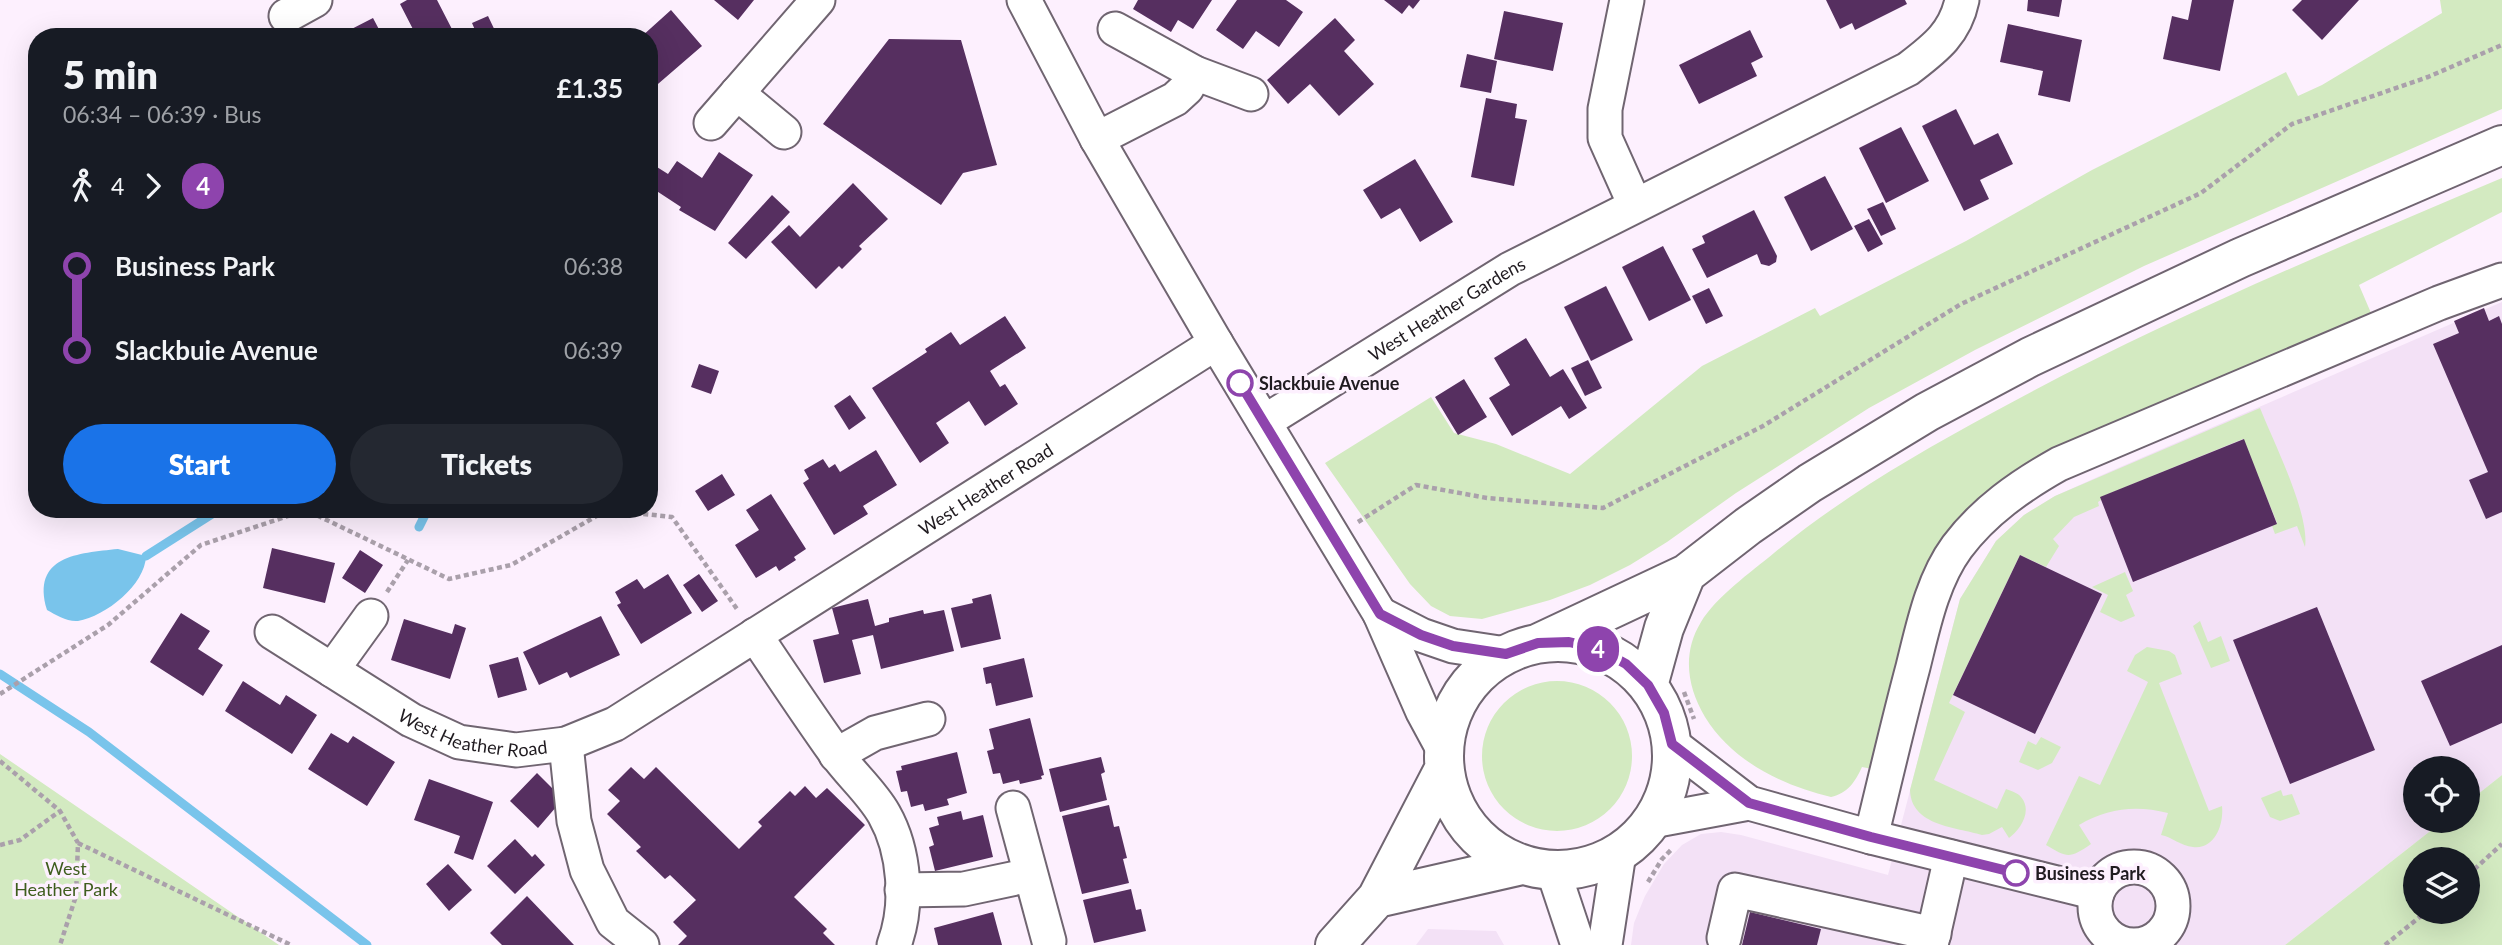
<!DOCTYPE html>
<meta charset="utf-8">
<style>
:root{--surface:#171b24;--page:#242831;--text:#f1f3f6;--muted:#9ea1a6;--accent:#1a73e8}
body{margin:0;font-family:Lato,sans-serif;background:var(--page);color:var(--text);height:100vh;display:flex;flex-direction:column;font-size:26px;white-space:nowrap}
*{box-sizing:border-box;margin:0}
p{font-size:23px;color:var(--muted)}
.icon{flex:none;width:38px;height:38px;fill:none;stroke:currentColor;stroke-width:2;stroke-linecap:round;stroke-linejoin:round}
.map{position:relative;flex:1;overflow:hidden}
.side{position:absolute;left:28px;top:28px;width:630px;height:490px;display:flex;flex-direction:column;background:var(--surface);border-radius:28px;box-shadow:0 7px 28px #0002}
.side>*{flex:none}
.badge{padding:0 14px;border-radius:23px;font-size:24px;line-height:46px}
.buttons{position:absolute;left:2403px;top:756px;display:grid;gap:14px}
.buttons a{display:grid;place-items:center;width:77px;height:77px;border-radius:50%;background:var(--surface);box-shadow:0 7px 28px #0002;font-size:35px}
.map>.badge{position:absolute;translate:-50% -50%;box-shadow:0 0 0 4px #fff}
.legs{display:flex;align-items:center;gap:10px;height:77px;padding:0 35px;font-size:23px}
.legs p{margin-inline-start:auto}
.overview{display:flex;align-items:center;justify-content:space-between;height:119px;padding:0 35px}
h1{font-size:38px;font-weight:800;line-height:52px}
.cta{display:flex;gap:14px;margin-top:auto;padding:14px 35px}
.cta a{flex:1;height:80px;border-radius:42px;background:var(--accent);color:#fff;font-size:28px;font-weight:800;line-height:80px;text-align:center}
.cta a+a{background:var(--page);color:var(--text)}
ul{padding:0 35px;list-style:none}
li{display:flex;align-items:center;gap:24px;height:84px;font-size:26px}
li i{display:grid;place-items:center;width:10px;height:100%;margin:0 9px;background:currentColor}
li i::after{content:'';width:18px;height:18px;margin:-9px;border:5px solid;border-radius:50%;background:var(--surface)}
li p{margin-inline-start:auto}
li:first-child i{background:linear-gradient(#0000 50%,currentColor 0)}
li:last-child i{background:linear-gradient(currentColor 50%,#0000 0)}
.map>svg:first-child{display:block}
</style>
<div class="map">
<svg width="2502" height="945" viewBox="0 0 2502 945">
<rect width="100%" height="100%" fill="#fdf0fe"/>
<path fill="#f3e1f6" d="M2502,302v473l-34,27v-34h-53v53h28l-158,124h-654l3,-22 11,-27 19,-32 18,-19 19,-11 20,-2 20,3 147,40 72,-276 36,-58 28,-26 31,-19 56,-25z
M1428,929l68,2 8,14h-88z"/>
<path fill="#d3eac1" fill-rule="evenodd" d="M2440,0h62v109l-358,157 -169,84 -106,58 -133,85 -69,49 -37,23 -40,20 -40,15 -68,19 -32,-3 -19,-10 -21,-22 -85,-121 106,-66 23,36 42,11 74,30 132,-108 113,-58 5,8 146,-75 126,-71 194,-98 12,24 24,-11 120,-72z
M2502,178v34l-143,73 12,28 -294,125 -47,24 -35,23 -29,25 -23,33 -71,226 -10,-2c-7,15 -14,26 -31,30 -48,-11 -99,-36 -126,-80 -18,-30 -23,-64 -4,-95 15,-25 50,-50 73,-69 67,-55 142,-99 218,-140 164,-90 338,-162 510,-235z
M2260,408c13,33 50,106 45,139l-8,-21 -22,8 -3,-8 5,-3 -34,-84 -142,58v3l-3,2 1,4 -25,11 -21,22 6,7 -13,21 -26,-12 -71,148 16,9 -31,68 63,29 9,-20c5,2 12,4 15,8 12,14 -1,33 -12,41l-7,-11 -13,7 -7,1c-26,-8 -71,-9 -72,-45l50,-191 36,-58 28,-26 31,-19z
M2125,572l8,19 -7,4 9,21 -14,6 -21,-10 8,-17 -16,-8z
M2200,621l8,21 13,-6 9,25 -19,7 -18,-42z
M2147,647l22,4 6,4 7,19 -23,9 50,128 13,-5c2,18 -7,44 -29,41 -12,-1 -21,-10 -32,-12l7,-22c-32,-8 -60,-5 -89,12l12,19c-22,15 -23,14 -45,1l33,-69 21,9 48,-103 -21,-11 8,-16z
M1482 756a75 75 0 1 1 150 0a75 75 0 1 1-150 0Z
M2041,737l20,10 -9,16 -14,7 -19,-8 9,-21 8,4z
M0,754l279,191h-279z
M2502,775v170h-217l158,-124h25v-19zM2415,859h53v53h-53z
M2281,790l2,6 9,-2 8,20 -20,7 -10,-4 -9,-19z"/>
<path fill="#79c4eb" d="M118,549l28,7c-1,29 -40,60 -68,65 -11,1 -22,-6 -31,-11 -16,-54 31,-57 71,-61z"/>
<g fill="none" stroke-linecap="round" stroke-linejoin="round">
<path stroke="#79c4eb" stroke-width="9" d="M419,527l9,-18
M146,556l74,-47
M0,674l89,58 278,213"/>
</g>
<path fill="#562f60" d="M407,0h30l18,35 -38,2 -17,-33z
M714,0h40l-16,20z
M1138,0h74l-19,29 -15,-9 -7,12 -38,-23z
M1237,0h49l17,12 -24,35 -23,-16 -13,18 -27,-19z
M1384,0h36l-7,9 -4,-4 -7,9z
M1826,0h79l2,4 -52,26 -3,-7 -12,6z
M2028,0h34l-3,17 -32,-6z
M2192,0h42l-14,71 -57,-12 9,-43 16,4z
M2302,0h57l-37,40 -30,-30z
M671,10l31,36 -51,44 -2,-53h-8z
M1504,11l59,12 -10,48 -59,-12z
M488,16l10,21h-20l-6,-14z
M373,18l10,19h-47z
M1335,18l20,22 -11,11 30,33 -35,32 -29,-32 -22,20 -21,-24z
M2008,24l74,16 -12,62 -32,-7 5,-24 -43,-9z
M1750,30l13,27 -12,6 6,13 -58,28 -20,-39z
M889,39l72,1 36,125 -34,8 -22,32 -118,-81z
M1467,54l30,7 -6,32 -31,-6z
M1486,98l31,6 -2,14 12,2 -13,66 -43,-9z
M1956,109l18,36 24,-12 15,31 -33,16 9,19 -25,12 -42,-85z
M1901,127l28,54 -43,22 -27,-55z
M719,152l34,23 -38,56 -36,-21 2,-3 -32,-21v-24l19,12 9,-13 25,17z
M1415,159l38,63 -33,20 -20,-34 -19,11 -18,-29z
M1825,176l28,53 -42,22 -27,-54z
M853,183l35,36 -29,27 3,3 -20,20 -3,-3 -23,23 -45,-47 18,-17 11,12z
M772,195l18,17 -44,47 -18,-16z
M1883,202l13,27 -15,7 -14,-27z
M1754,210l23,46 -1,6 -7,4 -8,-2 -4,-10 -50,24 -15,-29 13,-6 -3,-7z
M1869,219l14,25 -15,8 -14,-26z
M1663,246l28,54 -42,21 -27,-54z
M1606,286l27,54 -42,21 -27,-54z
M1709,288l14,28 -17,8 -14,-28z
M2484,308l5,13 10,-5 3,8v188l-16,7 -17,-39 19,-8 -55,-128 26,-11 -5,-12z
M1005,316l21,32 -36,23 10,16 5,-3 13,20 -33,22 -16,-25 -33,22 13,20 -29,20 -48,-75 55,-36 -2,-3 26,-17 9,13z
M1526,338l24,39 13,-8 24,39 -18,11 -8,-13 -49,30 -23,-38 21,-13 -16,-27z
M1588,360l14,28 -17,8 -14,-28z
M699,364l20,7 -8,23 -20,-7z
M1464,379l23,38 -29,18 -23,-38z
M850,395l16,23 -17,12 -15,-24z
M2244,439l33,85 -144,58 -33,-85z
M876,450l21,35 -34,21 5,8 -34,21 -31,-52 6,-4 -5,-9 19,-11 6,9 6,-4 5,8z
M722,474l13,21 -27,16 -13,-20z
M771,494l35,55 -12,8 2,3 -17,11 -3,-5 -20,12 -21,-33 24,-15 -13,-20z
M272,548l63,15 -10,40 -62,-15z
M360,550l23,15 -18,28 -23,-15z
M2020,555l82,39 -67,140 -82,-39z
M668,574l24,39 -51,31 -24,-39 4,-2 -6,-11 22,-13 7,10z
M699,574l19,27 -16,11 -19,-27z
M991,594l10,45 -40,9 -10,-40 22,-5 -1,-4z
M868,599l7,27 14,-4v-4l34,-8 1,4 20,-4 10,41 -73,18 -8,-34 -21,5 9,34 -37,9 -11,-43 26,-6 -7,-26z
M2317,607l58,143 -85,34 -57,-144z
M181,613l29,18 -12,18 25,16 -20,31 -53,-34z
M601,616l19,39 -50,23 -3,-6 -28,13 -16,-33z
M404,619l48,15 3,-10 11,4 -16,51 -59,-19z
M2502,645v78l-52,23 -29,-65z
M518,657l9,33 -29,8 -9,-33z
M1024,658l9,39 -37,9 -5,-23 -5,1 -3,-16z
M243,681l37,24 6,-10 31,20 -25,39 -67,-43z
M1030,718l14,57 -3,1 1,3 -22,5 -1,-4 -16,4 -3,-11 -7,1 -6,-23 7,-2 -5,-20z
M331,733l17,10 5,-7 42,26 -28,44 -59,-37z
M957,752l10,41 -20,6 2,6 -24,6 -2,-7 -12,3 -4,-16 -6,1 -5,-21 6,-1 -1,-4z
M1101,757l4,15 -4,2 6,26 -47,12 -11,-43z
M631,767l13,12 12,-12 83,82 23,-23 -4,-4 32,-31 5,5 10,-10 11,12 11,-10 38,37 -71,72 33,32 -4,4 12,12h-157l9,-9 -14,-14 23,-22 -26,-25 -5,4 -29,-28 5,-4 -34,-33 13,-13 -12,-11z
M537,773l26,26 -25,29 -28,-27z
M429,779l64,23 -20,58 -19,-7 6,-17 -46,-16z
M1109,805l5,22 5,-1 8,32 -4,1 6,24 -47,11 -20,-78z
M961,811l2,9 20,-5 10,42 -58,14 -6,-24 5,-2 -5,-17 10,-3 -2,-8z
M515,839l17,18 3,-3 10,11 -30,29 -28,-28z
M448,864l24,26 -23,21 -23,-27z
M1131,889l5,21 5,-1 5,22 -52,12 -11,-43z
M527,896l47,49h-72l-12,-12z
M993,912l9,33h-64l-4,-17z
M1750,912l71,17 -4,16h-75z"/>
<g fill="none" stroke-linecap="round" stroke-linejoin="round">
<defs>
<g id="minor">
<path d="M1024,0l73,139 119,204 164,271 43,98 20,37"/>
<path d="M1627,0l-22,109v29l30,67"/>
<path d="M286,16l29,-16"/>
<path d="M1115,29l80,44 56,21"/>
<path d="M737,93l47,39"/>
<path d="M711,123l107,-123"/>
<path d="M1097,139l78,-40 12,-11 8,-15"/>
<path id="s1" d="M1264,422l246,-153 398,-200c26,-20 47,-35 54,-69"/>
<path d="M1380,614l41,21 32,11 53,8"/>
<path id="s2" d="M272,632l139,88 48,22 57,8 50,-6 49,-20 601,-381"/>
<path d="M755,635c26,39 52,78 79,116 15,22 37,40 50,63 21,37 25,91 10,131"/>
<path d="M332,670l39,-54"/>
<path d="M566,744l8,77 13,49 26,52 29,23"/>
<path d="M1672,744l77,59 122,34 226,56"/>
<path d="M836,755l39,-22 53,-14"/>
<path d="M1013,808l36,133"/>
<path d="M1652,821l97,-18"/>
<path d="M1871,837c14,-57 27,-114 42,-170 10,-40 19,-86 44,-120 27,-36 63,-61 102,-83l380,-161 63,-23"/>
<circle cx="2134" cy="906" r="39"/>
<path d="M1553,870l25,75"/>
<path d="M902,890l62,-1 66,-14"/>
<path d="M1724,938l11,-48 199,44"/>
<path d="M1605,945l14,-92"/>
<path d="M1931,945l20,-88"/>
</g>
<path id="major" d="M1444 756a114 114 0 1 1 228 0a114 114 0 1 1-228 0Z
M1539,643l147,-69 62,-48 62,-43 117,-71 103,-55 210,-99 262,-113
M1648,686l16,-58 22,-54
M1377,898l145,-33
M1335,945l42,-47 67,-129"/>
</defs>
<use href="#minor" stroke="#706571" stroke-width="37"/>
<use href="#major" stroke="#706571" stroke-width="42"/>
<path stroke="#aaa0ab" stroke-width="4.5" stroke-dasharray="5 3.5" stroke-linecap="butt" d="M1358,522l58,-37 71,13 116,10 160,-82 198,-122 240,-111 91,-69 136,-47 74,-32
M387,592l21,-32
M1684,692l10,27
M0,694l108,-69 93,-80 105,-35 143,69 62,-14 96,-55 65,7 65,92
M0,761l60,50 18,32 -2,53 -16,49
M78,843l213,102
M0,845l20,-5 40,-29
M2468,875l34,-31
M1648,882l14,-23 9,-9
M2153,941l9,4
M2385,945l41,-33"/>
<use href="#minor" stroke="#fff" stroke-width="33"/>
<use href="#major" stroke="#fff" stroke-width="38"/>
</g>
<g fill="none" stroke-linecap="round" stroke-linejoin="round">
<defs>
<path id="line-1" d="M1240,383l140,231 41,21 32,11 53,8 32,-11 31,-1 30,7 27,15 22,21 16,28 8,31 77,59 122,34 145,36"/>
</defs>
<use href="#line-1" stroke="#fff" stroke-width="16"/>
<use href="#line-1" stroke="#8e44ad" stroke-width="10"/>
</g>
<g fill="#fff" stroke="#8e44ad" stroke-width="3.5">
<circle cx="1240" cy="383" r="12"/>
<circle cx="2016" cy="873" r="12"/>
</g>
<g text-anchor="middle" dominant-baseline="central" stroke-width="7" stroke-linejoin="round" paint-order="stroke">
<g font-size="18" fill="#201b20" stroke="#fdf0fe">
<text stroke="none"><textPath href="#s1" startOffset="215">West Heather Gardens</textPath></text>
<text stroke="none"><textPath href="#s2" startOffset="817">West Heather Road</textPath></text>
<text stroke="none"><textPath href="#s2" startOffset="229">West Heather Road</textPath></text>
</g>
<g font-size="18" font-weight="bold" fill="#201b20" stroke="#fdf0fe" text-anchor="start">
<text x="1259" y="383">Slackbuie Avenue</text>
<text x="2035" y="873">Business Park</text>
</g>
<g font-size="18" fill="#3e5d1d" stroke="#fdf0fe">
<text x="66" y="868">West<tspan x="66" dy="21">Heather Park</tspan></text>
</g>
</g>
</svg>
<div class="buttons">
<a><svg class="icon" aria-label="locate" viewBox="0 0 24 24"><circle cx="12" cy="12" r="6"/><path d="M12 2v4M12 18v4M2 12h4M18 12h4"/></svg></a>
<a><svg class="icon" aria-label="layers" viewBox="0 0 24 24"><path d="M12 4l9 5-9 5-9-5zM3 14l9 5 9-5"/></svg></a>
</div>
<b class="badge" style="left:1598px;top:649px;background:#8e44ad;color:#fff">4</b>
<section class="side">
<div class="overview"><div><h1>5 min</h1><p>06:34 – 06:39 · Bus</p></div><b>£1.35</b></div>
<div class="legs"><svg class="icon" aria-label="walk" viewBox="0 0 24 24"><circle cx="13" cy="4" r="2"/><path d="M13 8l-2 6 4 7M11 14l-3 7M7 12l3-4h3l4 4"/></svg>4<svg class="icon" aria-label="forward" viewBox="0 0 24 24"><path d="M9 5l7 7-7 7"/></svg><b class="badge" style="background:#8e44ad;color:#fff">4</b></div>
<ul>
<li><i style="color:#8e44ad"></i><b>Business Park</b><p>06:38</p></li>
<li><i style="color:#8e44ad"></i><b>Slackbuie Avenue</b><p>06:39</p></li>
</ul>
<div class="cta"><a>Start</a><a>Tickets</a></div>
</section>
</div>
